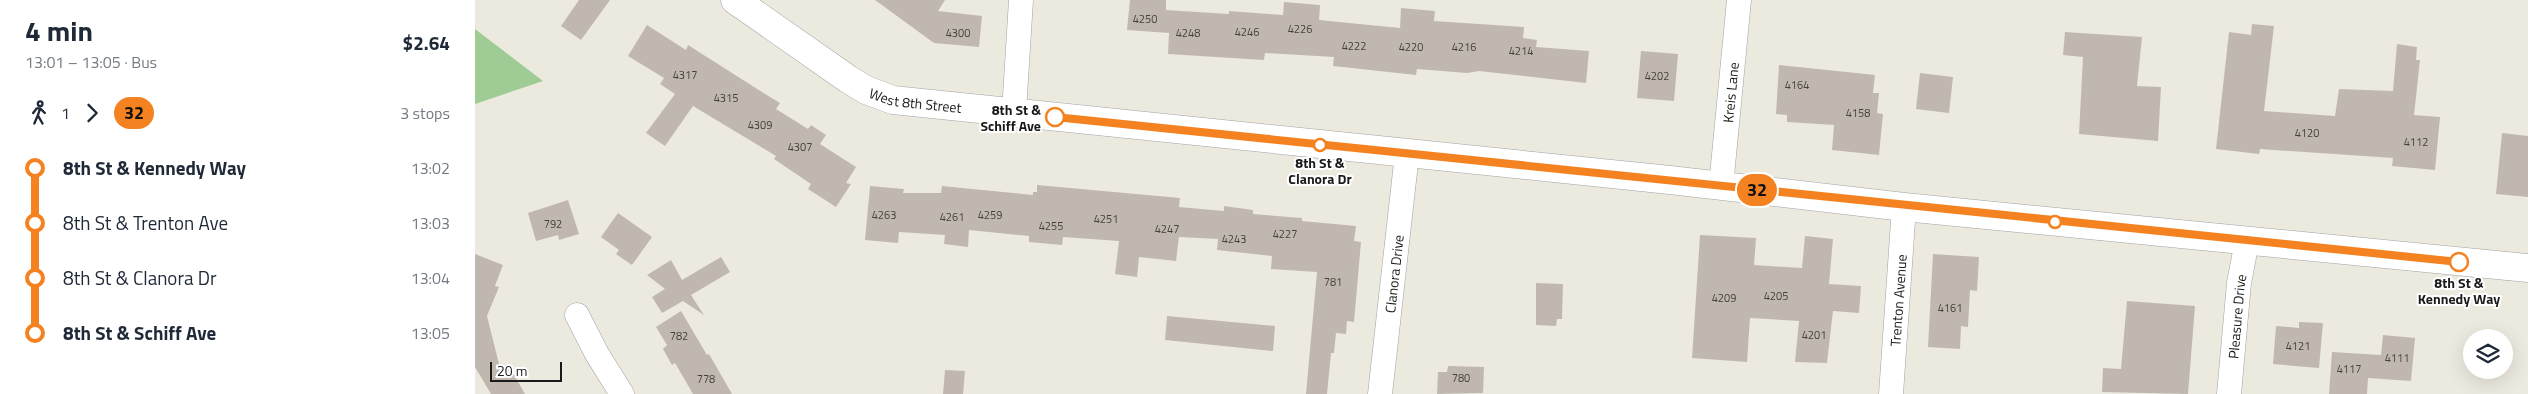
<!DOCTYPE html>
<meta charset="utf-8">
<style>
:root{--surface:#fff;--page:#f6f6f7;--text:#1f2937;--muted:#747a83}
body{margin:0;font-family:"Titillium Web",sans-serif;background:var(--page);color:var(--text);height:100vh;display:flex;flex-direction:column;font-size:19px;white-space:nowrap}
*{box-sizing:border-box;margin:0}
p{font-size:16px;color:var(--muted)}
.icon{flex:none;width:28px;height:28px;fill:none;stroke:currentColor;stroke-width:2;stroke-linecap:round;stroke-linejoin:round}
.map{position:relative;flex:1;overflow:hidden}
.sheet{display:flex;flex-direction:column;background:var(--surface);width:475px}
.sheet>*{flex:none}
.badge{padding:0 10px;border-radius:16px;font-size:18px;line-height:32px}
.tools{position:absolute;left:1988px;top:329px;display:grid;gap:10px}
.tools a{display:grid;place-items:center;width:50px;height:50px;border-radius:50%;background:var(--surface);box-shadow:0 5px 20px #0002;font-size:25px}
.scale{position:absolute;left:15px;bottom:12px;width:72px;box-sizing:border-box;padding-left:5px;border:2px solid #1a1a1a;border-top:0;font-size:14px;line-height:18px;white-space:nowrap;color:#1a1a1a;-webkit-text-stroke:4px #fff;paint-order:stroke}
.map>.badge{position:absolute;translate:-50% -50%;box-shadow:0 0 0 2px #fff}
.legs{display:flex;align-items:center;gap:8px;height:55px;padding:0 25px;font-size:16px}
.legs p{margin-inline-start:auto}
.overview{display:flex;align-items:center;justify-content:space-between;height:85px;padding:0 25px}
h1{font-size:28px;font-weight:700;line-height:38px}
ul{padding:0 25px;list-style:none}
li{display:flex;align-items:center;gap:18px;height:55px;font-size:19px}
li i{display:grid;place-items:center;width:8px;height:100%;margin:0 6px;background:currentColor}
li i::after{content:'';width:12px;height:12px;margin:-6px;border:4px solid;border-radius:50%;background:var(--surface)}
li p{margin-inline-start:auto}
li:first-child i{background:linear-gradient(#0000 50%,currentColor 0)}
li:last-child i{background:linear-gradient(currentColor 50%,#0000 0)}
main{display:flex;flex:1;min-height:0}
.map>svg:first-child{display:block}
</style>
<main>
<section class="sheet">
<div class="overview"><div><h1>4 min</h1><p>13:01 – 13:05 · Bus</p></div><b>$2.64</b></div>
<div class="legs"><svg class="icon" aria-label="walk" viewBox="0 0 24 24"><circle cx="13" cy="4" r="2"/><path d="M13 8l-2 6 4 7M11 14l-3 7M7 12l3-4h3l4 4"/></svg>1<svg class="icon" aria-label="forward" viewBox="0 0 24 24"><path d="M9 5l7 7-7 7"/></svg><b class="badge" style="background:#f58220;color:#111">32</b><p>3 stops</p></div>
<ul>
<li><i style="color:#f58220"></i><b>8th St &amp; Kennedy Way</b><p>13:02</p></li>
<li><i style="color:#f58220"></i><span>8th St &amp; Trenton Ave</span><p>13:03</p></li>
<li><i style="color:#f58220"></i><span>8th St &amp; Clanora Dr</span><p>13:04</p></li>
<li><i style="color:#f58220"></i><b>8th St &amp; Schiff Ave</b><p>13:05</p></li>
</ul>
</section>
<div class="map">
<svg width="2053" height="394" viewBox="0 0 2053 394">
<rect width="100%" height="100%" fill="#eceadf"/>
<path fill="#9ecc94" d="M0,29l68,52 -68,23z"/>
<path fill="#c0b8af" d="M104,0h31l-29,40 -20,-14z
M400,0h70l-7,11 44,5 -3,31 -45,-4z
M655,0h36v10l63,4v-3l54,4 1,-13 36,3 -1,15 81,8 1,-20 34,3 -1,10 90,6 -1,11 14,2 -1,7 53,4 -3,32 -107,-12 -12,2 -50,-4 -1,6 -83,-9 1,-9 -69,-4 -1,7 -96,-6 1,-21 -42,-3z
M1777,24l22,2 -10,85 71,5 4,-27 54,2 4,-47 20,3 -1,13h4l-6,55 26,2 -5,53 -43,-4 1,-8 -133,-9 -1,5 -43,-5 13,-117 22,3z
M172,25l39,25 2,-5 82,52 10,6 -4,6 32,20 3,-4 15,10 -6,9 36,23 -10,16 5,1 -15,23 -28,-18 3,-5 -37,-25 2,-3 -83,-50 -28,40 -19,-13 29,-39 -15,-10 4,-6 -36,-22z
M1590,32l77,5 -5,49 24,1 -3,54 -79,-7 4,-77 -20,-2z
M1166,51l37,3 -4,47 -37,-3z
M1304,65l96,10 -2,18h6l-2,20 6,1 -4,41 -47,-5 2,-25 -47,-3v-7l-11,-1z
M1445,73l33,4 -4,36 -33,-4z
M2027,133l26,3v61l-32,-3z
M562,185l143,13 -1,9 45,4v-5l29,4v4l49,4v3l54,5 -2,15 7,1 -7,80 -7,-1 -1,13 -10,-1 -2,20h-3l-4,41h-21l11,-122 -46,-3 1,-13 -55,-6 1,-11 -39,-2 -3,24 -37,-4 -2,20 -22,-3 4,-33 -56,-4 -1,8 -33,-3v-6l-60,-6 -1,17 -24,-3 1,-9 -46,-3 -1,11 -33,-3 5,-54 34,3 -1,4h38l1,-7 91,9v-3h4z
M93,200l11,34 -20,6 -1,-5 -22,6 -8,-28z
M143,213l34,24 -20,28 -16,-11 3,-4 -18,-13z
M1225,235l56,3 -2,27 48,3 3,-32 28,3 -4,45 32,2 -2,27 -26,-2 -6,52 -32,-1 4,-41 -49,-3 -3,44 -55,-4z
M0,254l28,11 -8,21 4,1 -12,29 13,52 8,-4 17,30h-34l-16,-27z
M1458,254l46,3 -2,34 -7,-1 -2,37 -7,-1 -1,23 -32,-2z
M246,257l9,15 -39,23 13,20 -21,-14 -21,12 -10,-16 13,-8 -18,-14 24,-15 11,20z
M1061,283l27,1 -1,35h-5l-1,7 -20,-1z
M1652,301l68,5 -7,88 -86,-2 1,-24 18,1z
M206,311l26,44 2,-1 23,40h-39l-18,-31 -3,2 -9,-16 4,-4 -11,-18z
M692,316l108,10 -2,25 -108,-11z
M1824,322l24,1 -4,45 -46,-4 3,-38 23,2z
M1908,335l32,3 -4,43 -43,-3 -1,16h-38l3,-42 49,3z
M973,366l36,1 -1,26 -46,1 1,-22h9z
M470,370l20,1 -2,23h-20z"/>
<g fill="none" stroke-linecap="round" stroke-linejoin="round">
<defs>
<g id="minor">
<path d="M539,112l7,-112"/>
<path id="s1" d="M1246,186l18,-186"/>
<path d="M102,315l20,39 25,40"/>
<path id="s2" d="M905,394l27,-240"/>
<path id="s3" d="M1416,394l13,-187"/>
<path id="s4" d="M1754,394l10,-111 8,-42"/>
</g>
<g id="tertiary">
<path id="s5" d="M260,0l113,79 18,11 27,10 777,80 234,27 624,61"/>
</g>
</defs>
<use href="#minor" stroke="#a1a1a1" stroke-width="25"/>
<use href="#tertiary" stroke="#a1a1a1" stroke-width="29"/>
<use href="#minor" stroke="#fff" stroke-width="24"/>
<use href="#tertiary" stroke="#fff" stroke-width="28"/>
</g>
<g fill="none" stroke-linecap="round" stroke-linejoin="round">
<defs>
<path id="line-1" d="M580,117c468,47 935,101 1404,145"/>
</defs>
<use href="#line-1" stroke="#fff" stroke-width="11"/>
<use href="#line-1" stroke="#f58220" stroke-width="8"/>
</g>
<g fill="#fff" stroke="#f58220" stroke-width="2.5">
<circle cx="580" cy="117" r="9"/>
<circle cx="845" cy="145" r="6"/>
<circle cx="1580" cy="222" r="6"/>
<circle cx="1984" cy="262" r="9"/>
</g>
<g text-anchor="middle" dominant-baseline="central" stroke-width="4" stroke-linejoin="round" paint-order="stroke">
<g font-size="11" fill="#44423f">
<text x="670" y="19">4250</text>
<text x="825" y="29">4226</text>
<text x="772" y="32">4246</text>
<text x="483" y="33">4300</text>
<text x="713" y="33">4248</text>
<text x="879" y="46">4222</text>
<text x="936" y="47">4220</text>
<text x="989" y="47">4216</text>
<text x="1046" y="51">4214</text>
<text x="210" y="75">4317</text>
<text x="1182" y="76">4202</text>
<text x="1322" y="85">4164</text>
<text x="251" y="98">4315</text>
<text x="1383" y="113">4158</text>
<text x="285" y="125">4309</text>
<text x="1832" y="133">4120</text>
<text x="1941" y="142">4112</text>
<text x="325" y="147">4307</text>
<text x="409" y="215">4263</text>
<text x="515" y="215">4259</text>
<text x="477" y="217">4261</text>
<text x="631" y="219">4251</text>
<text x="78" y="224">792</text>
<text x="576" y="226">4255</text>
<text x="692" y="229">4247</text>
<text x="810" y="234">4227</text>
<text x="759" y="239">4243</text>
<text x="858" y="282">781</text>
<text x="1301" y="296">4205</text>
<text x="1249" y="298">4209</text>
<text x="1475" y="308">4161</text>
<text x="1339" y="335">4201</text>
<text x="204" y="336">782</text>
<text x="1823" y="346">4121</text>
<text x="1922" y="358">4111</text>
<text x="1874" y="369">4117</text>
<text x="986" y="378">780</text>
<text x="231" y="379">778</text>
</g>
<g font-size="14" fill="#1a1a1a" stroke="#fff">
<text stroke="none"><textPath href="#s1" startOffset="94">Kreis Lane</textPath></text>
<text stroke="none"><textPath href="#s5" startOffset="210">West 8th Street</textPath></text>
<text stroke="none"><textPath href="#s2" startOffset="121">Clanora Drive</textPath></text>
<text stroke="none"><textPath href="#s3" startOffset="94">Trenton Avenue</textPath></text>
<text stroke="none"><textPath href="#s4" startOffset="78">Pleasure Drive</textPath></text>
</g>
<g font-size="14" font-weight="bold" fill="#1a1a1a" stroke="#fff">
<text x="566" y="109" text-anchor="end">8th St &amp;<tspan x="566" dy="16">Schiff Ave</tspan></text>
<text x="845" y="162">8th St &amp;<tspan x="845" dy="16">Clanora Dr</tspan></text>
<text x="1984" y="282">8th St &amp;<tspan x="1984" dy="16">Kennedy Way</tspan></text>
</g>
</g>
</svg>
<div class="tools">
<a><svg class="icon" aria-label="layers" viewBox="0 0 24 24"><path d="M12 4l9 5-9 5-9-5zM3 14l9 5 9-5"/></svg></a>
</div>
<div class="scale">20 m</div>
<b class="badge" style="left:1282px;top:190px;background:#f58220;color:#111">32</b>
</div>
</main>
